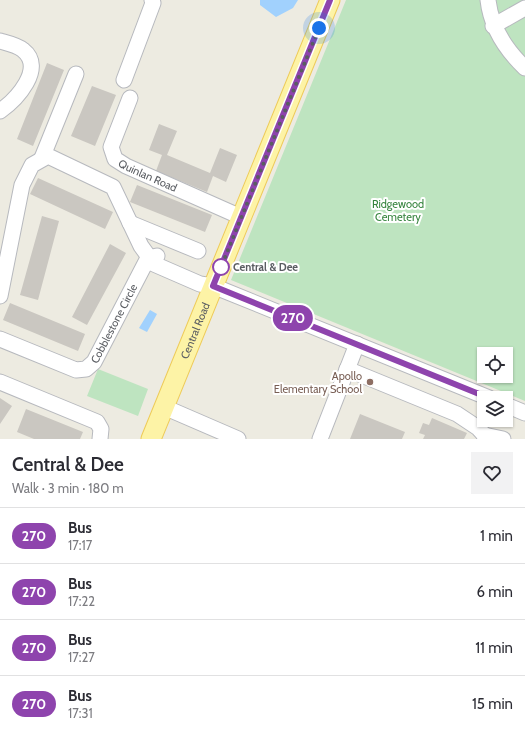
<!DOCTYPE html>
<meta charset="utf-8">
<style>
:root{--surface:#fff;--page:#f2f2f3;--text:#2b2b33;--muted:#7c7c81;--line:#e1e1e2}
body{margin:0;font-family:Cabin,sans-serif;background:var(--page);color:var(--text);height:100vh;display:flex;flex-direction:column;font-size:15px;white-space:nowrap}
*{box-sizing:border-box;margin:0}
p{font-size:13px;color:var(--muted)}
.icon{flex:none;width:22px;height:22px;fill:none;stroke:currentColor;stroke-width:2;stroke-linecap:round;stroke-linejoin:round}
.map{position:relative;height:439px;overflow:hidden}
.drawer{display:flex;flex-direction:column;background:var(--surface);flex:1}
.drawer>*{flex:none}
.badge{padding:0 8px;border-radius:13px;font-size:14px;line-height:26px}
.fabs{position:absolute;left:477px;top:347px;display:grid;gap:8px}
.fabs a{display:grid;place-items:center;width:36px;height:36px;border-radius:0px;background:var(--surface);box-shadow:0 1px 3px #0004;font-size:20px}
.you{position:absolute;width:20px;height:20px;margin:-10px;border:3px solid #fff;border-radius:50%;background:#1a73e8;box-shadow:0 0 0 6px #1a73e833}
.map>.badge{position:absolute;translate:-50% -50%;box-shadow:0 0 0 2px #fff}
.round{display:grid;place-items:center;flex:none;width:42px;height:42px;border-radius:0px;background:var(--page)}
.overview{display:flex;align-items:center;justify-content:space-between;height:68px;padding:0 12px}
h1{font-size:19px;font-weight:600;line-height:30px}
ul{padding:0;list-style:none}
li{display:flex;align-items:center;gap:12px;height:56px;padding:0 12px;border-top:1px solid var(--line)}
li div{flex:1}
li b{display:block;font-size:15px}
li em{font-style:normal}
li .badge{min-width:44px;font-weight:700;text-align:center}
.map>svg:first-child{display:block}
</style>
<div class="map">
<svg width="525" height="439" viewBox="0 0 525 439">
<rect width="100%" height="100%" fill="#edebe1"/>
<path fill="#bee4c0" fill-rule="evenodd" d="M346,0h179v401l-294,-121zM484,354h22v22h-22z
M98,369l50,20 -10,27 -51,-20z"/>
<path fill="#a1d1fd" d="M260,0h38l-5,8 -17,9 -16,-12z
M150,310l7,4 -10,18 -8,-4z"/>
<path fill="#cac7c1" d="M47,63l17,7 -31,76 -16,-7z
M92,86l24,9 -21,51 -24,-10z
M159,124l18,7 -10,24 43,18 10,-25 17,7 -11,27 -13,-6 -6,16 -51,-21 6,-16 -13,-5z
M38,178l75,34 -8,17 -75,-35z
M137,185l75,30 -7,17 -75,-30z
M42,216l17,5 -21,79 -18,-5z
M110,244l16,9 -39,72 -15,-8z
M10,303l75,31 -7,17 -75,-31z
M0,398l12,8 -12,18z
M26,409l57,23 -3,7h-46l-17,-7z
M360,414l45,18 -3,7h-52z
M432,418l35,15 -3,6h-41l2,-4 -6,-2 4,-10 6,2z"/>
<g fill="none" stroke-linecap="round" stroke-linejoin="round">
<defs>
<g id="minor">
<path d="M488,0c3,27 17,49 37,68"/>
<path d="M493,26l32,-18"/>
<path d="M0,41c7,2 17,4 23,9 23,18 -7,50 -23,61"/>
<path d="M124,80l29,-77 -1,-3"/>
<path id="s1" d="M130,98l-19,49 4,12 11,7 115,51"/>
<path d="M42,158l34,-84"/>
<path d="M130,223l68,28"/>
<path d="M0,296l22,-111 10,-20 16,-9 65,31 28,59 13,18 46,20 13,2 276,112"/>
<path id="s2" d="M0,339l76,31 10,-1 8,-7 54,-104 9,-2"/>
<path d="M347,369l110,45 21,14 10,11"/>
<path d="M0,382l97,40 4,7 -1,10"/>
<path d="M506,405l19,8"/>
<path d="M164,407l74,32"/>
<path d="M484,435l19,4"/>
<path d="M320,439l37,-95"/>
</g>
<g id="major">
<path id="s3" d="M151,439l179,-439"/>
</g>
</defs>
<use href="#minor" stroke="#b7b9be" stroke-width="17"/>
<use href="#major" stroke="#eecb59" stroke-width="21"/>
<use href="#minor" stroke="#fff" stroke-width="15"/>
<use href="#major" stroke="#fdf3a6" stroke-width="19"/>
</g>
<g fill="none" stroke-linecap="round" stroke-linejoin="round">
<defs>
<path id="line" d="M330,0l-117,286 276,112"/>
</defs>
<use href="#line" stroke="#fff" stroke-width="9"/>
<use href="#line" stroke="#8e44ad" stroke-width="6"/>
<path stroke="#5a5d62" stroke-width="4" stroke-dasharray="0 7.2" d="M221,267l-2,5 100,-244"/>
</g>
<circle fill="#fff" stroke="#8e44ad" stroke-width="2" cx="221" cy="267" r="8"/>
<circle fill="#8d6e63" stroke="#fff" stroke-width="1.5" cx="370" cy="382" r="4"/>
<g text-anchor="middle" dominant-baseline="central" stroke-width="4" stroke-linejoin="round" paint-order="stroke">
<g font-size="11" fill="#5a5d62" stroke="#fff">
<text stroke="none"><textPath href="#s1" startOffset="102">Quinlan Road</textPath></text>
<text stroke="none"><textPath href="#s2" startOffset="146">Cobblestone Circle</textPath></text>
<text stroke="none"><textPath href="#s3" startOffset="117">Central Road</textPath></text>
</g>
<g font-size="11" fill="#36843e" stroke="#fff">
<text x="398" y="204">Ridgewood<tspan x="398" dy="13">Cemetery</tspan></text>
</g>
<g font-size="11" font-weight="bold" fill="#5a5d62" stroke="#fff" text-anchor="start">
<text x="233" y="267">Central &amp; Dee</text>
</g>
<g font-size="11" fill="#785e54" stroke="#fff" text-anchor="end">
<text x="362" y="376">Apollo<tspan x="362" dy="13">Elementary School</tspan></text>
</g>
</g>
</svg>
<div class="fabs">
<a><svg class="icon" aria-label="locate" viewBox="0 0 24 24"><circle cx="12" cy="12" r="6"/><path d="M12 2v4M12 18v4M2 12h4M18 12h4"/></svg></a>
<a><svg class="icon" aria-label="layers" viewBox="0 0 24 24"><path d="M12 4l9 5-9 5-9-5zM3 14l9 5 9-5"/></svg></a>
</div>
<div class="you" style="left:319px;top:28px"></div>
<b class="badge" style="left:293px;top:318px;background:#8e44ad;color:#fff">270</b>
</div>
<section class="drawer">
<div class="overview"><div><h1>Central &amp; Dee</h1><p>Walk · 3 min · 180 m</p></div><a class="round"><svg class="icon" aria-label="heart" viewBox="0 0 24 24"><path d="M12 20l-8-8c-3-5 5-10 8-4 3-6 11-1 8 4z"/></svg></a></div>
<ul>
<li><span class="badge" style="background:#8e44ad;color:#fff">270</span><div><b>Bus</b><p>17:17</p></div><em>1 min</em></li>
<li><span class="badge" style="background:#8e44ad;color:#fff">270</span><div><b>Bus</b><p>17:22</p></div><em>6 min</em></li>
<li><span class="badge" style="background:#8e44ad;color:#fff">270</span><div><b>Bus</b><p>17:27</p></div><em>11 min</em></li>
<li><span class="badge" style="background:#8e44ad;color:#fff">270</span><div><b>Bus</b><p>17:31</p></div><em>15 min</em></li>
</ul>
</section>
